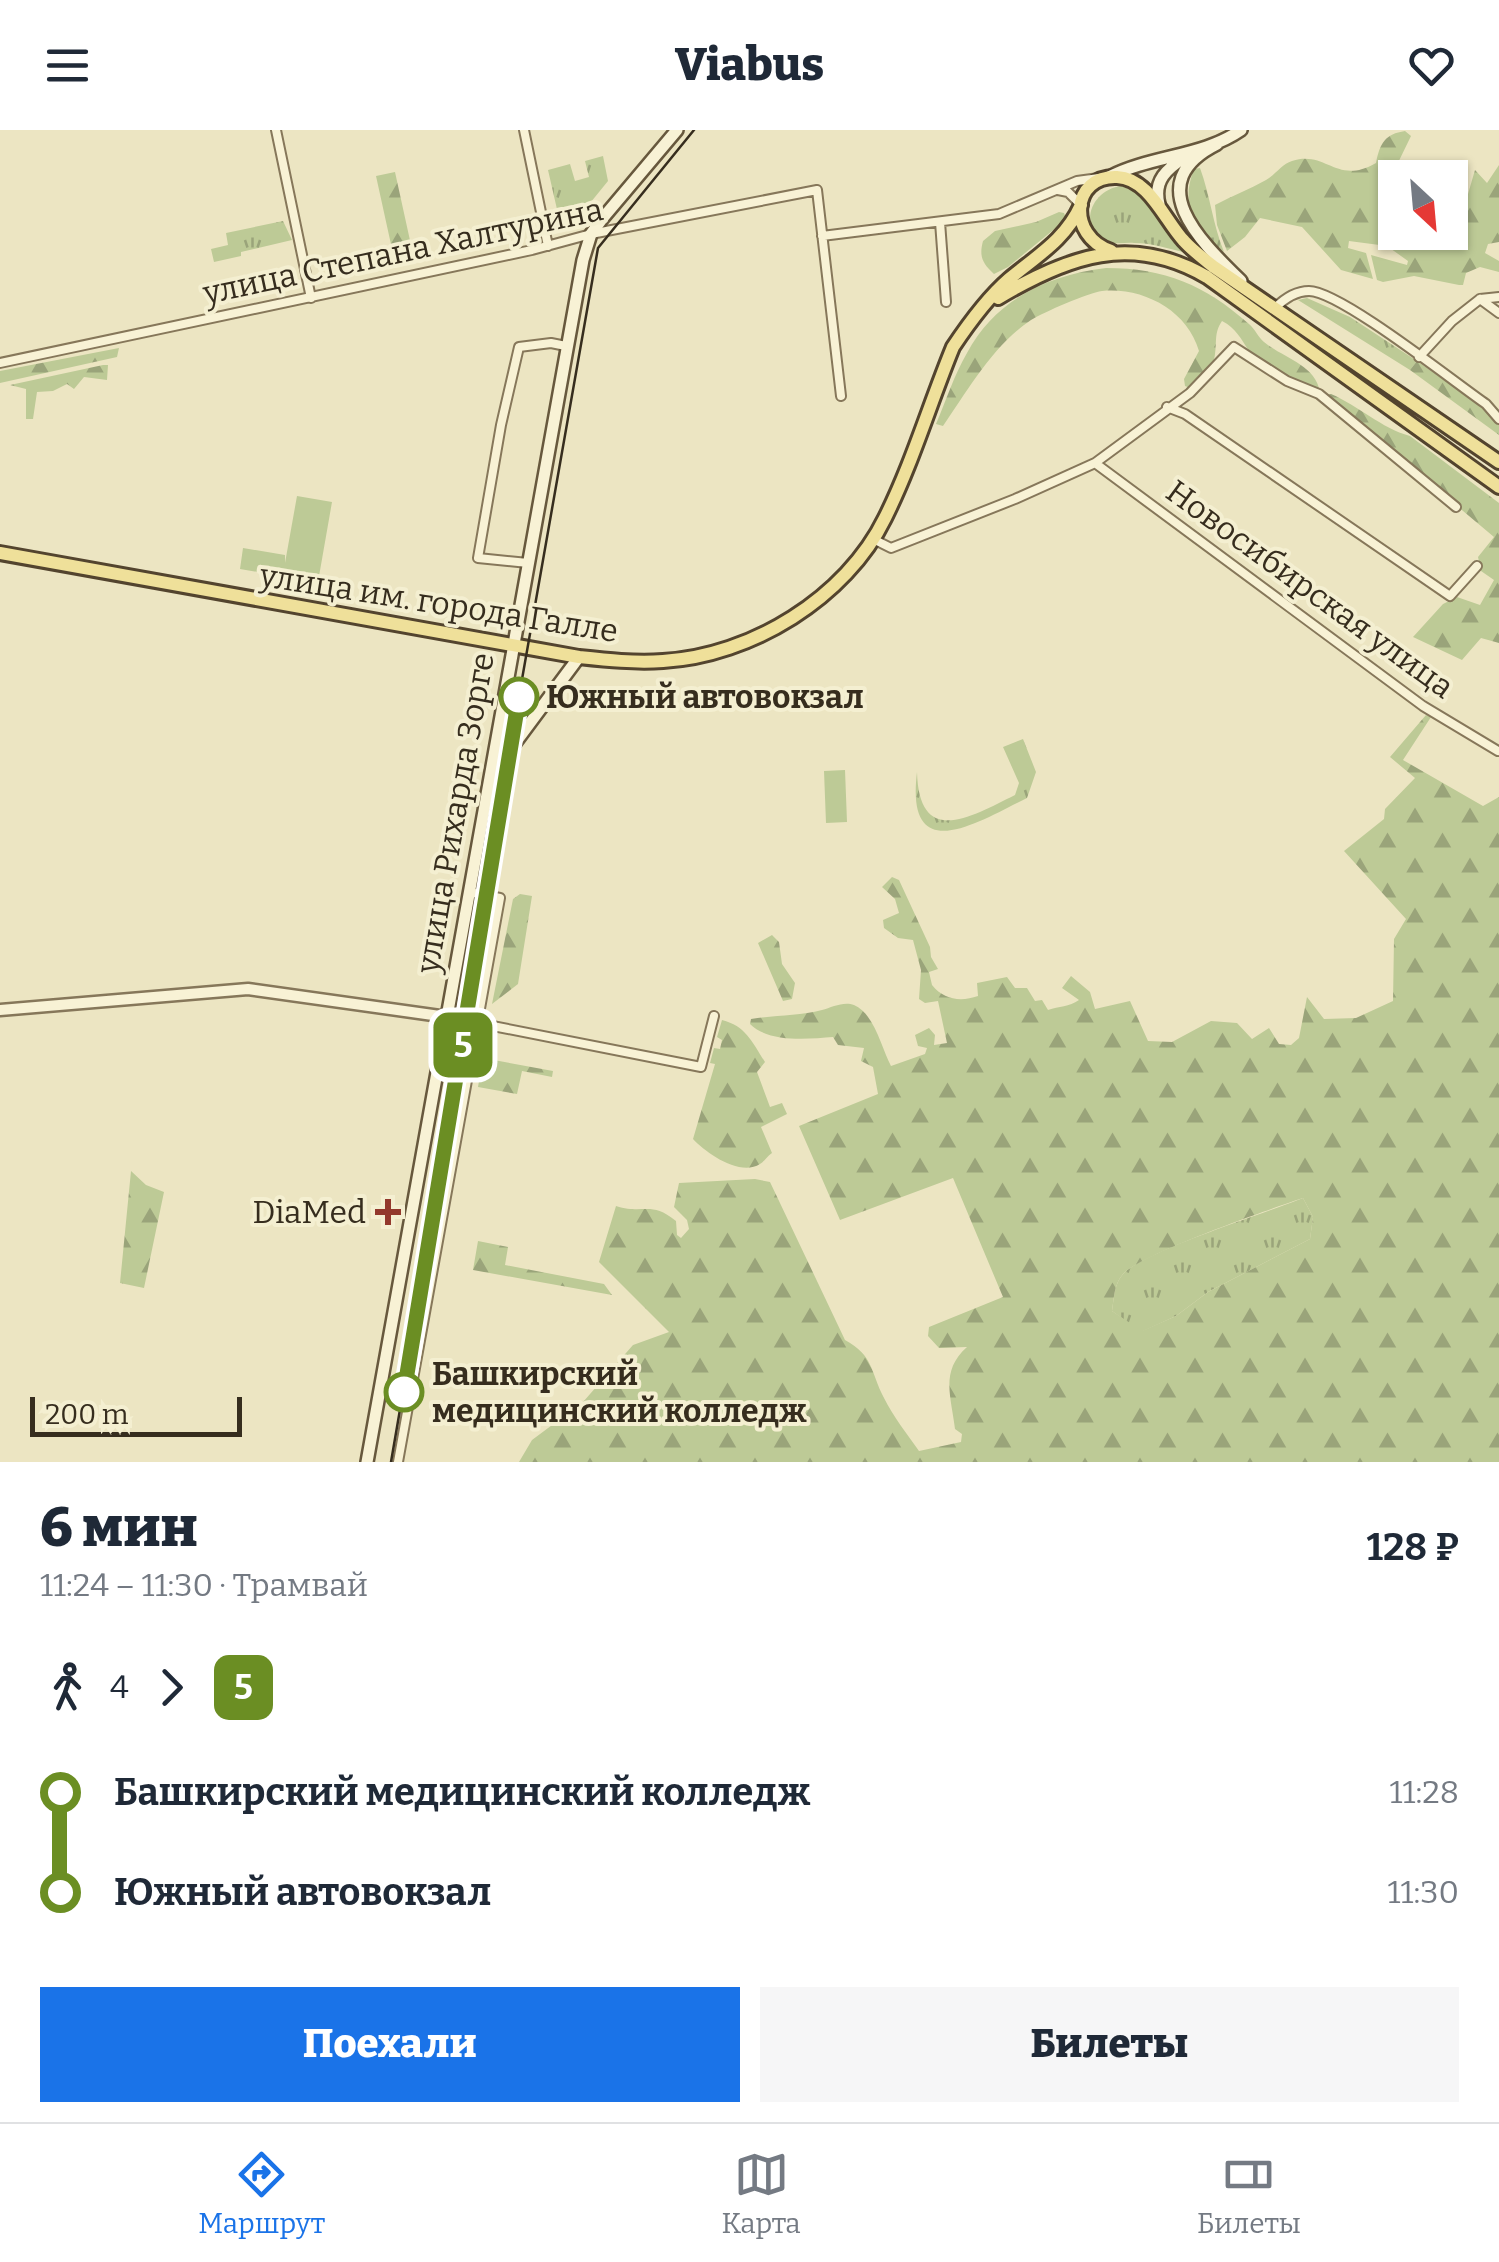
<!DOCTYPE html>
<html lang="ru">
<meta charset="utf-8">
<style>
:root{--surface:#fff;--page:#f6f6f7;--text:#1f2937;--muted:#747a83;--line:#e0e1e3;--accent:#1a73e8}
body{margin:0;font-family:Bitter,serif;background:var(--page);color:var(--text);height:100vh;display:flex;flex-direction:column;font-size:38px;white-space:nowrap}
*{box-sizing:border-box;margin:0}
p{font-size:32px;color:var(--muted)}
.icon{flex:none;width:55px;height:55px;fill:none;stroke:currentColor;stroke-width:2;stroke-linecap:round;stroke-linejoin:round}
.map{position:relative;height:1332px;overflow:hidden}
.panel{display:flex;flex-direction:column;background:var(--surface);flex:1}
.panel>*{flex:none}
.badge{padding:0 20px;border-radius:15px;font-size:35px;line-height:65px}
.needle{width:65px;rotate:154deg}
.buttons{position:absolute;left:1378px;top:30px;display:grid;gap:20px}
.buttons a{display:grid;place-items:center;width:90px;height:90px;border-radius:0px;background:var(--surface);box-shadow:0 2px 8px #0004;font-size:50px}
.scale{position:absolute;left:30px;bottom:25px;width:212px;box-sizing:border-box;padding-left:10px;border:5px solid #362d1e;border-top:0;font-size:28px;line-height:35px;white-space:nowrap;color:#362d1e;-webkit-text-stroke:8px #f4efd1;paint-order:stroke}
.map>.badge{position:absolute;translate:-50% -50%;box-shadow:0 0 0 5px #fff}
.legs{display:flex;align-items:center;gap:15px;height:110px;padding:0 40px;font-size:32px}
.legs p{margin-inline-start:auto}
.head{display:flex;align-items:center;justify-content:space-between;height:170px;padding:0 40px}
h1{font-size:55px;font-weight:800;line-height:75px}
.cta{display:flex;gap:20px;margin-top:auto;padding:20px 40px}
.cta a{flex:1;height:115px;border-radius:0px;background:var(--accent);color:#fff;font-size:40px;font-weight:800;line-height:115px;text-align:center}
.cta a+a{background:var(--page);color:var(--text)}
ul{padding:0 40px;list-style:none}
li{display:flex;align-items:center;gap:35px;height:100px;font-size:38px}
li i{display:grid;place-items:center;width:15px;height:100%;margin:0 12px;background:currentColor}
li i::after{content:'';width:25px;height:25px;margin:-12px;border:8px solid;border-radius:50%;background:var(--surface)}
li p{margin-inline-start:auto}
li:first-child i{background:linear-gradient(#0000 50%,currentColor 0)}
li:last-child i{background:linear-gradient(currentColor 50%,#0000 0)}
header{display:flex;justify-content:space-between;align-items:center;height:130px;padding:0 40px;background:var(--surface);font-size:45px;font-weight:800}
.tabs{display:flex;justify-content:space-around;align-items:center;height:140px;border-top:2px solid var(--line);background:var(--surface);font-size:28px;color:var(--muted)}
.tabs a{display:grid;justify-items:center;gap:5px}
.tabs .on{color:var(--accent)}
.map>svg:first-child{display:block}
</style>
<header><svg class="icon" aria-label="menu" viewBox="0 0 24 24"><path d="M4 6h16M4 12h16M4 18h16"/></svg>Viabus<svg class="icon" aria-label="heart" viewBox="0 0 24 24"><path d="M12 20l-8-8c-3-5 5-10 8-4 3-6 11-1 8 4z"/></svg></header>
<div class="map">
<svg width="1499" height="1332" viewBox="0 0 1499 1332">
<defs>
<pattern id="grass-tufts" width="24" height="20" patternUnits="userSpaceOnUse" patternTransform="scale(2.5)"><rect width="24" height="20" fill="#bdca96"/><path d="M3 7l-1-3M5 7V3M7 7l1-3M15 17l-1-3M17 17v-4M19 17l1-3" fill="none" stroke="#9aa47a"/></pattern>
<pattern id="forest-firs" width="22" height="20" patternUnits="userSpaceOnUse" patternTransform="scale(2.5)"><rect width="22" height="20" fill="#bdca96"/><path d="M5 1l3.5 6h-7zM16 11l3.5 6h-7z" fill="#9aa47a"/></pattern>
</defs>
<rect width="100%" height="100%" fill="#ece5c2"/>
<path fill="url(#grass-tufts)" d="M603,26l5,25 -26,32 -23,5 -11,-48 22,-6 5,17 14,-4 -4,-16z
M1200,38c10,27 13,57 24,84 -28,-25 -45,-44 -30,-83z
M1122,56l17,8 44,58c-16,-4 -33,-9 -49,-9 -8,-1 -16,2 -25,-1 -33,-12 -19,-53 13,-56z
M283,91l9,19 -51,12v4l-27,6 -3,-13 17,-4 -2,-12z
M1307,168l43,19 67,44 -7,9 -112,-70z
M1023,609l13,33 -9,26c-48,23 -122,72 -110,-26 2,76 54,45 98,23l4,-12 -16,-36z
M1303,1068l10,19 -3,22 -102,53 -32,24 -35,16 -29,-21c2,-13 2,-27 11,-37 21,-23 143,-61 180,-76z"/>
<path fill="url(#forest-firs)" fill-rule="evenodd" d="M1405,1l6,5 -17,35 3,6 -2,55h55v-47l12,11 6,-2 7,-24 12,13 12,-18v77l-11,2 -3,9 14,8v11l-19,-5 -14,6 -3,12h-4l-45,-9 -31,6 -6,-2 -6,-25 36,10 1,-4 -21,-15 -38,-5 -1,7 18,5 7,26 -32,-9 -39,-43 -42,-9 -15,19 -18,14 -10,-26 -2,-20c17,-9 35,-16 51,-25 9,-5 16,-16 26,-19 35,-11 44,25 84,2 4,-20 9,-29 29,-32z
M395,42l16,73 -19,4 -16,-73z
M1059,82l5,1 2,5 -3,4 -55,45 -14,7c-12,-11 -15,-18 -11,-33l12,-10 41,-9z
M1106,138c59,0 99,17 143,56 6,5 9,13 15,18 19,16 51,22 56,50 -23,-9 -55,-21 -71,-41 -8,-12 -13,-23 -27,-30 -8,12 -5,19 -7,33 -1,14 -15,24 -25,34l-5,-2 -1,-7 15,-28c-12,-41 -56,-64 -97,-60 -14,2 -58,21 -71,29 -38,25 -63,70 -88,106l-7,-2c10,-23 18,-49 31,-71 29,-54 81,-78 139,-85z
M119,218l-2,9 -117,26v-12z
M1417,231l66,46 16,18v10l-89,-65z
M103,235h5l-1,15 -23,-3 -10,12 -7,-5 -14,7 -16,1 -4,27h-7v-30l-16,-4z
M1331,264c28,12 50,34 79,42l89,67v140l-18,-5 -19,22 -49,-23 30,-33 14,-7 23,8 14,-25 -13,-9 -3,-14 16,-20 -169,-142z
M1426,585l5,2 -28,43 80,46 16,-9v665h-980l13,-22 51,-38 50,-57 36,-13 -70,-70 17,-56c29,9 34,-6 60,15l1,14 4,3 8,-9 -2,-9 -13,-13 5,-24 76,-4 15,3 75,158c29,16 25,31 39,58 9,18 23,36 35,53l42,-9 1,-8 -7,-5c-4,-33 -15,-58 12,-82l-28,1 -11,-12 1,-9 74,-30 -50,-119 -113,42 -41,-94 79,-32 -5,-27 -12,-6 3,-13 -26,-3 -5,-8c-25,2 -64,6 -83,-13l1,-5c24,-4 48,-3 71,-9 10,-3 22,-9 32,-5 20,8 28,44 37,61l34,-12 2,-6 -9,-2 -3,-11 14,-7 6,7 -1,10 13,-2 -9,-42 -13,2 -6,-4 2,-29 -8,-30 -15,-2 -14,-10 -1,-8 16,-7 -4,-14 -13,-12 10,-10 7,3 31,67 1,10 7,12 -9,3 3,13c12,15 29,17 46,11l-1,-13 30,-6 8,11h12l8,13 7,-1 6,10c11,-4 21,-3 31,-10l-17,-12 9,-12 19,16 5,17 35,-8 18,40 24,1 39,-21 26,2 15,16 17,-11 10,16 12,1 8,-7 8,-41 17,22 32,-1 37,-17 1,-62 12,-20 -62,-68 40,-32 1,-10 30,-31 -25,-21zM1303,1068l10,19 -3,22 -102,53 -32,24 -34,15 -30,-20c2,-13 2,-27 11,-37 18,-20 147,-65 180,-76z
M520,764l12,2 -14,88 -26,20 21,-105z
M772,805l7,7 3,22 13,19 -3,16 -9,2 -25,-58z
M722,890c24,6 30,22 43,42l-8,10 13,35 12,-4 5,11 -26,13 11,26c-5,3 -7,8 -12,11 -20,13 -54,-11 -67,-25l22,-75 -5,-1 4,-15 6,1 2,-9 -5,-3z
M483,928l70,13 -1,6 -30,-6 -5,23 -39,-7z
M131,1041l15,14 18,7 -20,96 -24,-5z
M478,1111l30,6 -3,18 99,19 8,11 -139,-25z"/>
<path fill="#bdca96" d="M297,366l35,6 -14,80 -78,-13 3,-21 42,7v8z
M845,640l2,52 -21,1 -2,-52z"/>
<g fill="none" stroke-linecap="round" stroke-linejoin="round">
<defs>
<path id="minor" d="M276,0l35,168
M524,0l24,116
M1058,60l10,2 13,13
M940,92l6,80
M822,106l177,-22 78,-33 22,-3
M1480,169l19,14
M1480,169l19,-2
M1275,178c9,-9 20,-17 34,-17 31,0 145,91 177,113l13,15
M1419,227l33,-36 28,-22
M0,233l532,-113 59,-16 226,-44 24,206
M1167,277l18,7 265,182 27,-30
M1095,333l328,243 75,45
M873,409l18,9 124,-49 80,-36 95,-70 44,-46 53,34 32,13 137,113
M528,433l-50,-5 23,-133 18,-78 32,-4 15,3
M447,887l254,50 13,-51
M398,1332l102,-564 -31,-6"/>
<path id="tertiary" d="M0,880l248,-21 199,28"/>
<path id="secondary" d="M1217,14c-78,39 -16,98 24,137
M1109,47c43,-22 93,-20 132,-47
M1159,74c-6,-24 8,-35 27,-48
M492,644l87,-117
M367,1332l216,-1202 8,-26 11,-15 75,-89"/>
<path id="primary" d="M1111,121c-44,-15 -40,-76 6,-74 32,1 48,44 67,64 9,10 20,18 30,26l285,195
M998,168c70,-42 134,-65 209,-21l292,210
M0,423l579,104c28,3 56,6 84,4 88,-5 183,-63 222,-143 27,-54 45,-115 68,-171 16,-24 34,-49 56,-68 29,-24 56,-39 72,-74"/>
</defs>
<use href="#minor" stroke="#86775a" stroke-width="12"/>
<use href="#tertiary" stroke="#86775a" stroke-width="15"/>
<use href="#secondary" stroke="#67583d" stroke-width="16"/>
<use href="#primary" stroke="#53442e" stroke-width="18"/>
<use href="#minor" stroke="#f8f2d5" stroke-width="8"/>
<use href="#tertiary" stroke="#f8f2d5" stroke-width="10"/>
<use href="#secondary" stroke="#f8f2d5" stroke-width="11"/>
<use href="#primary" stroke="#efe09a" stroke-width="12"/>
<path stroke="#362d1e" stroke-width="2.5" d="M391,1332l73,-425 45,-284 89,-505 96,-118"/>
</g>
<g fill="none" stroke-linecap="round" stroke-linejoin="round">
<defs>
<path id="line-1" d="M404,1262l115,-695"/>
</defs>
<use href="#line-1" stroke="#fff" stroke-width="22"/>
<use href="#line-1" stroke="#6b8e23" stroke-width="15"/>
</g>
<g fill="#fff" stroke="#6b8e23" stroke-width="5">
<circle cx="519" cy="567" r="18"/>
<circle cx="404" cy="1262" r="18"/>
</g>
<path fill="#93392c" stroke="#f4efd1" stroke-width="4" d="M383 1067h10v10h10v10h-10v10h-10v-10h-10v-10h10z"/>
<g text-anchor="middle" dominant-baseline="central" stroke-width="8" stroke-linejoin="round" paint-order="stroke">
<g font-size="32" fill="#362d1e" stroke="#f4efd1">
<text transform="translate(403 121) rotate(-12)">улица Степана Халтурина</text>
<text transform="translate(1310 459) rotate(36)">Новосибирская улица</text>
<text transform="translate(439 473) rotate(9)">улица им. города Галле</text>
<text transform="translate(455 683) rotate(-80)">улица Рихарда Зорге</text>
</g>
<g font-size="32" font-weight="bold" fill="#362d1e" stroke="#f4efd1" text-anchor="start">
<text x="546" y="567">Южный автовокзал</text>
<text x="432" y="1244">Башкирский<tspan x="432" dy="37">медицинский колледж</tspan></text>
</g>
<g font-size="32" fill="#362d1e" stroke="#f4efd1" text-anchor="end">
<text x="366" y="1082">DiaMed</text>
</g>
</g>
</svg>
<div class="buttons">
<a><svg class="needle" viewBox="-14 -14 28 28"><path d="M0-13l5 13h-10z" fill="#e53935"/><path d="M0 13l5-13h-10z" fill="#747a83"/></svg></a>
</div>
<div class="scale">200 m</div>
<b class="badge" style="left:463px;top:915px;background:#6b8e23;color:#fff">5</b>
</div>
<section class="panel">
<div class="head"><div><h1>6 мин</h1><p>11:24 – 11:30 · Трамвай</p></div><b>128 ₽</b></div>
<div class="legs"><svg class="icon" aria-label="walk" viewBox="0 0 24 24"><circle cx="13" cy="4" r="2"/><path d="M13 8l-2 6 4 7M11 14l-3 7M7 12l3-4h3l4 4"/></svg>4<svg class="icon" aria-label="forward" viewBox="0 0 24 24"><path d="M9 5l7 7-7 7"/></svg><b class="badge" style="background:#6b8e23;color:#fff">5</b></div>
<ul>
<li><i style="color:#6b8e23"></i><b>Башкирский медицинский колледж</b><p>11:28</p></li>
<li><i style="color:#6b8e23"></i><b>Южный автовокзал</b><p>11:30</p></li>
</ul>
<div class="cta"><a>Поехали</a><a>Билеты</a></div>
</section>
<nav class="tabs">
<a class="on"><svg class="icon" aria-label="directions" viewBox="0 0 24 24"><path d="M12 3l9 9-9 9-9-9zM9 14v-3h6M13 9l2 2-2 2"/></svg>Маршрут</a>
<a><svg class="icon" aria-label="map" viewBox="0 0 24 24"><path d="M3 6l6-2 6 2 6-2v14l-6 2-6-2-6 2zM9 4v14M15 6v14"/></svg>Карта</a>
<a><svg class="icon" aria-label="tickets" viewBox="0 0 24 24"><path d="M3 7h18v10H3zM15 7v10"/></svg>Билеты</a>
</nav>
